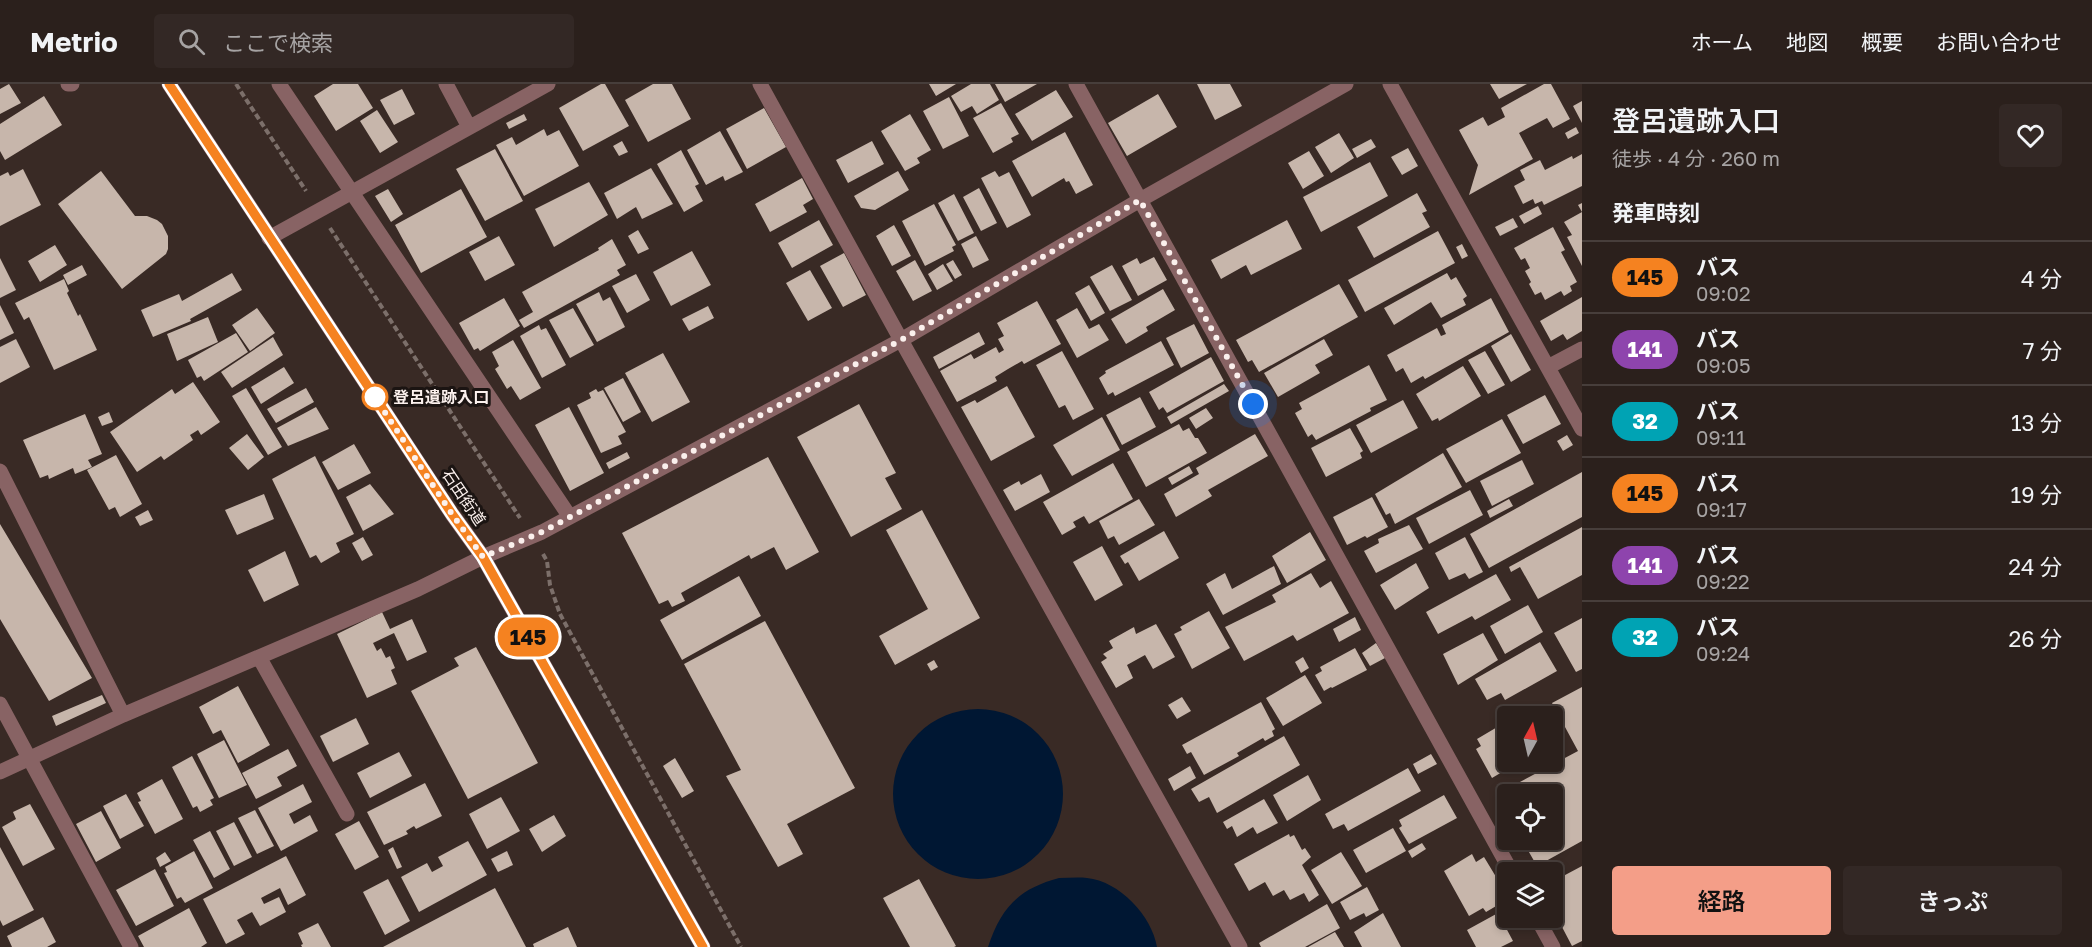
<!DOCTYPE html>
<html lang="ja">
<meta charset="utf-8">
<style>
:root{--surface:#2b201c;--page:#332825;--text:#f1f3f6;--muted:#a6a3a3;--line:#473e3b;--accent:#f49e88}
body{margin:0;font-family:"Golos Text","Noto Sans JP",sans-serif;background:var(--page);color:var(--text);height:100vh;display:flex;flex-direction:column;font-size:22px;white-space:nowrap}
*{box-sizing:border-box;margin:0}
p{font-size:20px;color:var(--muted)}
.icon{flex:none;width:33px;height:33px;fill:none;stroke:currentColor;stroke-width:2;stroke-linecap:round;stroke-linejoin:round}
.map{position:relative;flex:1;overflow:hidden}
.panel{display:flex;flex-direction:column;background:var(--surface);width:510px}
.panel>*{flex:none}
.badge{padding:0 12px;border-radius:20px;font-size:21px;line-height:39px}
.needle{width:39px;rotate:8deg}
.controls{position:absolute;left:1497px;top:622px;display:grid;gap:12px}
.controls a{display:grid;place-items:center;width:66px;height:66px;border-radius:6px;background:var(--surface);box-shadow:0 3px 9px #0003,0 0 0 2px var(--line);font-size:30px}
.you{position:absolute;width:30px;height:30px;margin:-15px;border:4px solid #fff;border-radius:50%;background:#1a73e8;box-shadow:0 0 0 9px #1a73e833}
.map>.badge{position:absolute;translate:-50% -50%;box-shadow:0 0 0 3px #fff}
h2{padding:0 30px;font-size:22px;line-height:54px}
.round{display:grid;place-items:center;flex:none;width:63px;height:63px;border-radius:6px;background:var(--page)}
.head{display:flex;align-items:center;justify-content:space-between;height:102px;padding:0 30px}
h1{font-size:28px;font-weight:600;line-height:45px}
.action{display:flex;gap:12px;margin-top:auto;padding:12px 30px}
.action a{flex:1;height:69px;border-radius:6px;background:var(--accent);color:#111;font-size:24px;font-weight:600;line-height:69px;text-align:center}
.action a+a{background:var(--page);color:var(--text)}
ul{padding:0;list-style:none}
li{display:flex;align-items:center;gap:18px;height:72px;padding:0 30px;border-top:2px solid var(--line)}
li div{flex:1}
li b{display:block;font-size:22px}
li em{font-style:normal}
li .badge{min-width:66px;font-weight:700;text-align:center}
header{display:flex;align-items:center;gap:36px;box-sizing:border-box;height:84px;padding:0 30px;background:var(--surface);border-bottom:2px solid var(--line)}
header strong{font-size:28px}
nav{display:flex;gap:33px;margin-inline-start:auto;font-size:21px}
.search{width:420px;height:54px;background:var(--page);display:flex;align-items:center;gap:15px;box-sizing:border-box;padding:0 21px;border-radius:6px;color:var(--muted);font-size:22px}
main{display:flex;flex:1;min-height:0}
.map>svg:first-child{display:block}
</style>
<header>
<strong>Metrio</strong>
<div class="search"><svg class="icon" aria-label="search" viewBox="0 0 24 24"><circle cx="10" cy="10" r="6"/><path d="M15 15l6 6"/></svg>ここで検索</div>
<nav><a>ホーム</a><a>地図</a><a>概要</a><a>お問い合わせ</a></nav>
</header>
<main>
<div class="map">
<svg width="1582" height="863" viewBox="0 0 1582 863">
<rect width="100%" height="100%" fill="#392a25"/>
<path fill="#001733" d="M893 710a85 85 0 1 1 170 0a85 85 0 1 1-170 0Z
M1059,794c9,0 19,-1 28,0 32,3 65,38 70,69h-169c13,-39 30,-58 71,-69z"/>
<path fill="#c7b6ab" d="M9,0l12,19 -21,11v-25z
M333,0h25l15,24 -37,23 -22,-35z
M601,0h4l24,42 -46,25 -24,-43z
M653,0h19l19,35 -43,23 -23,-42z
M929,0h27l-20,12z
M971,0h19l9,16 -22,14 -5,-8 -11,6 -10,-16z
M995,0h42l-32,18z
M1197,0h33l12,22 -27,14z
M1490,0h37l-28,15z
M1544,0h7l19,35 -17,9 -6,-10 -28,15 14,26 -64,36 9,-30 -19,-35 24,-13 5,9 17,-9 -4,-9z
M402,5l13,25 -21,11 -14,-25z
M1056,6l17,27 -41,24 -17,-27z
M1158,10l19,33 -50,29 -19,-33z
M44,12l18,29 -57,35 -5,-9v-27z
M949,13l20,39 -26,13 -20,-38z
M1582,17v22l-9,-17z
M1001,19l18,31 -8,4 2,4 -20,11 -20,-35z
M764,24l22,39 -39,22 -21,-40z
M377,26l21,32 -18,11 -20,-32z
M524,30l3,6 -18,9 -3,-6z
M910,30l21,36 -14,8 3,5 -15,8 -24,-40z
M1576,43l3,6 -11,6 -3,-6z
M544,45l3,7 12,-6 20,36 -55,30 -28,-51 16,-8 4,8z
M720,47l23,41 -18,9 -2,-5 -17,9 -19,-35z
M1065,48l28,53 -17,9 -7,-13 -3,1 -2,-4 -32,19 -20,-36z
M1339,49l15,25 -23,15 -16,-26z
M1371,55l5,8 -19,11 -5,-9z
M622,57l6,11 -9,4 -6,-10z
M872,57l12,23 -36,19 -12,-23z
M1408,64l10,18 -16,9 -11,-18z
M495,65l28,52 -38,20 -29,-52z
M681,66l18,34 -4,2 8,15 -19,11 -27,-48z
M1309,67l15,25 -21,13 -15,-26z
M1582,70v32l-38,19 -2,-4 -7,3 -2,-5 -10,5 -9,-18 11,-6 -5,-10 20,-10 5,10 27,-14 1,3z
M1370,78l18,34 -67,36 -18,-35z
M651,84l22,36 -31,15 -6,-12 -19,12 -13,-26z
M23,85l18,36 -41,21v-50l8,-4 2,4z
M101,87l34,45h12l10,4 5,4 6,12v13l-2,5 -44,35 -64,-85z
M898,87l11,19 -34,20 -14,-2 -7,-12z
M995,87l4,6 10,-5 22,43 -24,13 -26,-50z
M802,94l11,21 -10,6 4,7 -37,20 -15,-28z
M589,98l19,33 -54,32 -19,-38z
M979,104l18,35 -16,8 -18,-34z
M388,105l15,25 -12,8 -16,-26z
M461,105l26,48 -66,36 -26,-48z
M1417,109l10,18 -5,2 8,14 -56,31 -17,-31z
M954,110l20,39 -16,8 -20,-38z
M1582,119v63l-15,-29 5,-2 -8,-13 18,-10 -4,-7z
M934,120l22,41 -4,2 2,4 -29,15 -23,-45z
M1538,122l4,8 -18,10 -5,-8z
M1513,134l5,9 -18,9 -5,-9z
M819,136l14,25 -41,23 -14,-25z
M1287,136l15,29 -51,26 -5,-10 -25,14 -10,-19z
M894,141l17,31 -19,10 -16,-30z
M1553,143l12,23 -4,2 16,30 -7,4 2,5 -8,5 -3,-5 -16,9 -4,-8 -6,3 -6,-11 2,-2 -6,-11 5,-3 -5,-10 -4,2 -7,-12z
M638,146l11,19 -11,5 -10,-18z
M1438,147l17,32 -90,49 -17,-32z
M499,152l16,29 -30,16 -16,-29z
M976,152l13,24 -16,8 -12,-24z
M612,155l14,26 -9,5 3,5 -96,53 -5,-8 14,-8 -11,-20 77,-42 -1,-2z
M1462,160l6,12 -6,3 -6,-12z
M55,161l12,20 -27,17 -12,-21z
M692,167l19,34 -40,21 -18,-34z
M844,169l22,42 -23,12 -23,-41z
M1154,173l13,23 -29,16 -16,-30 15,-8 3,6z
M0,174l16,32 -16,8z
M915,176l17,31 -19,10 -17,-30z
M953,176l9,15 -7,4 -9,-15z
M943,180l10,17 -16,9 -9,-16z
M82,181l5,10 -19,10 -5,-10z
M1112,181l20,35 -22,11 -20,-34z
M810,186l22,38 -24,13 -22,-38z
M232,189l10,17 -52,29 1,2 -38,16 -12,-27 38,-16 3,7z
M1447,189l4,7 5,-3 11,19 -4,3 3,6 -25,13 -10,-16 -37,23 -10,-17z
M636,190l14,26 -23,13 -15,-27z
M64,195l5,12 -2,2 11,23 2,-2 17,36 -43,20 -25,-53 -5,3 -9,-17z
M1339,200l19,33 -99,55 -7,-12 -4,2 -12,-22z
M1089,201l16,28 -14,8 -16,-28z
M1163,205l12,21 -29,17 2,4 -22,13 -15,-25z
M599,208l4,9 7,-4 15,30 -28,15 -21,-38z
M1582,213v34l-15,9 -4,-6 -12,7 -11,-20z
M504,214l16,28 -40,25 -2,-3 -4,2 -15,-27z
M1491,214l18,34 -84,47 -2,-3 -12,7 -8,-15 -7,4 -9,-17 50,-27 4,8 5,-2 -4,-9z
M1037,217l24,43 -37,20 -2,-3 -14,8 -13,8 2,4 -40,21 -17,-31 31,-17 3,5 22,-12 3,6 5,-3 -6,-11 6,-3 -7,-13z
M0,221l14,28 -14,7z
M708,222l6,12 -25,13 -7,-12z
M257,224l18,25 -25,18 -18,-26z
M573,224l21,37 -24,13 -21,-38z
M1077,224l12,21 10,-5 10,16 -32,18 -21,-38z
M208,233l10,25 -41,19 -10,-27z
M1194,240l15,29 -28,15 -15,-30z
M539,241l2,5 5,-2 20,37 -24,13 -22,-42z
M979,248l6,12 -46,25 -6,-12z
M236,249l12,19 -44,29 -3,-5 -4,2 -9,-18z
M1511,250l20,36 -20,12 -20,-36z
M273,253l10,18 -51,33 -11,-16z
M16,255l14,28 -30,16v-36z
M1324,255l9,16 -18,10 5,8 -42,24 -14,-24z
M513,256l28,48 -21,12 -9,-14 -4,3 -12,-20 4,-3 -7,-14z
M1161,257l13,24 -59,31 -2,-4 -5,3 -9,-17 7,-5 -1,-2z
M1062,267l32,58 -21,11 -8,-15 -6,3 -23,-43z
M1485,267l20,34 -17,9 -20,-34z
M663,269l27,49 -38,20 -27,-49z
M1211,273l13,24 -57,32 -4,-6 -4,3 -10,-18z
M1369,281l18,35 -17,8 1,3 -55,29 -4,-6 -4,3 -13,-24 7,-4 -3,-6z
M1463,282l18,30 -42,25 -1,-3 -6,3 -16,-27z
M284,283l10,16 -33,21 -10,-17z
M623,294l18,34 -18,10 -19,-34z
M193,298l27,40 -19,13 -3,-5 -8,5 3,5 -29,20 -3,-4 -24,16 -27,-40 62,-43 3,5z
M1224,300l5,7 -58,33 -4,-7z
M1007,302l28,51 -44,24 -30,-54 14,-7 2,3z
M246,304l36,59 -14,8 -36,-59z
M306,304l8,14 -38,21 -9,-14z
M596,305l2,3 5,-2 23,42 -8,4 4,8 -21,9 -24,-48 14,-7 -2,-5z
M1545,311l16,29 -38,20 -16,-29z
M1140,313l16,30 -34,18 -16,-30z
M1403,316l15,28 -47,25 -15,-28z
M859,320l37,69 -11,5 17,31 -51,28 -54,-100z
M316,323l13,22 -41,17 -11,-18z
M569,323l35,66 -34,18 -35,-66z
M1206,324l7,10 -17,11 -7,-11z
M109,328l4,10 -11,4 -4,-9z
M85,330l17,40 -14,6 4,7 -17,7 -2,-6 -24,11 -1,-4 -8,3 -17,-38z
M1102,333l18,33 -48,26 -19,-31z
M1502,335l19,34 -55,30 -20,-34z
M1179,340l4,7 6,-3 6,10h3l9,15 -61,34 -19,-35z
M1350,344l13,23 -3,2 2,5 -36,19 -15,-29z
M247,350l17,23 -16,13 -19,-22z
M1255,350l13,22 -60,34 4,6 -36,21 -12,-23 35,-20 -3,-6z
M1567,351l6,10 -10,6 -6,-10z
M354,360l17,29 -33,17 -16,-28z
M627,368l3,6 -21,11 -3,-6z
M1443,369l19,34 -67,37 -5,-11 -4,2 -11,-21z
M116,371l26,49 -22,13 -5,-10 -6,3 -22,-40z
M315,372l39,78 -18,9 4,9 -19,11 -5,-8 -6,3 -38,-79z
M768,373l51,95 -33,18 -12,-23 -23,12 -2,-4 -68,38 4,8 -13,6 -4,-7 -9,4 -37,-71z
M1522,376l12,24 -42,22 -12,-25z
M1113,379l20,36 -44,25 -5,-8 -11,6 3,5 -14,8 -19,-33z
M1189,382l4,7 -21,12 -4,-7z
M1582,388v45l-93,51 -19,-34z
M1041,390l9,18 -35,19 -12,-21 16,-9 2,4z
M370,400l24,30 -31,17 -17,-34z
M1470,406l13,25 -54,29 -13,-26z
M264,410l10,25 -37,16 -12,-25z
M1372,413l16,30 -21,11 -2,-2 -18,9 -14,-28z
M1139,415l16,26 -36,20 -5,-9 -6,3 -9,-18z
M1509,415l4,7 -23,12 -3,-7z
M148,426l5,10 -13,6 -5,-9z
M922,426l58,108 -85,47 -16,-29 49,-27 -42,-79z
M0,440l92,154 -43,23 -49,-82z
M1409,441l14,24 -47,24 -12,-22 15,-8 -1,-4z
M1582,443v48l-44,24 -18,-32 -9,5 -2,-5z
M1164,447l15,27 -40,23 -11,-19 -3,2 -5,-8z
M1310,448l16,28 -39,23 -15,-27z
M363,453l10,18 -11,6 -10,-18z
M1465,453l18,35 -14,7 -4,-6 -16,7 -14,-27z
M1102,462l21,39 -28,16 -22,-39z
M285,467l14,34 -35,17 -16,-32z
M1416,479l13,25 -34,22 -15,-25z
M1274,482l7,18 -58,31 -17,-31 19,-11 7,16z
M1311,489l9,15 11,-7 18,32 -52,28 -4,-6 -49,26 -19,-34 51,-25 -4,-7z
M1496,490l15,26 -36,20 -3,-4 -34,18 -12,-22z
M739,492l22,40 -79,44 -22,-40z
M1528,521l15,27 -38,22 -15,-28z
M1209,527l21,37 -38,21 -18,-35 8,-4 -2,-3z
M382,528l8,17 22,-10 15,33 -20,9 -13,-28 -21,10 4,8 4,-3 5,10 4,-2 5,12 -4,2 6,14 -30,14 -30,-64z
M1355,533l6,13 -22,12 -6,-13z
M1582,534v51l-6,3 -22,-39z
M765,537l90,167 -68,36 16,30 -25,13 -52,-91 15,-6 -57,-106z
M1156,540l19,33 -22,12 -8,-14 -18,10 6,13 -17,10 -15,-26 6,-4 -4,-4 10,-6 -4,-7 25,-14 2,7z
M1483,549l15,27 -40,25 -15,-31z
M1540,558l17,29 -52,29 -4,-7 -14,7 -12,-21z
M1376,559l9,15 -15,8 -8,-13z
M476,563l62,116 -70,36 -57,-108 48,-25 -5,-8z
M1355,564l12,22 -35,18 -1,-1 -7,4 -9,-16 7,-4 -2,-4z
M1303,573l6,11 -8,5 -6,-11z
M934,576l4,7 -7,4 -4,-7z
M1305,591l17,28 -39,23 -17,-28z
M238,602l32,59 -32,18 -17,-33 -8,4 -14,-27z
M1582,603v154l-45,25 -15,-26h30v-45h-46l-3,-4 75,-40 -26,-48z
M102,611l4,8 -50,23 -4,-10z
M1182,613l9,14 -14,8 -9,-14z
M1261,618l14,27 -3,2 2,5 -9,5 -2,-3 -26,15 2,3 -35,19 -13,-23 -4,2 -5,-9z
M1529,626l4,7 4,-3 2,3h-22z
M356,634l13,26 -36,18 -13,-26z
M1499,642l4,6 5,-2v32h11l-27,16 -16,-29 5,-3 -4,-7z
M1284,652l16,29 -83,48 -8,-16 -10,5 -8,-13z
M224,656l23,45 -28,13 -22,-44z
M288,665l9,17 -20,11 5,9 -26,13 -14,-26z
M399,668l13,24 -42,22 -13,-25z
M1431,670l6,10 -19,10 -5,-10z
M192,672l22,42 -4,2 3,5 -13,7 -3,-6 -4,2 -21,-41z
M675,674l19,33 -12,7 -19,-32z
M1190,682l6,12 -22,13 -6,-12z
M1408,684l13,23 -73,40 -4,-7 -11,5 -8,-15z
M1308,691l13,25 -34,21 -14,-26z
M162,695l21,40 -28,15 -17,-32 3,-1 -4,-8z
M425,699l17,33 -26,13 -2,-3 -8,5 2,3 -24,11 -17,-33z
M303,700l9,18 -23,12 5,10 16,-9 8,16 -37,20 -23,-43z
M126,710l18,32 -24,13 -17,-33z
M1444,711l13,23 -48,26 -10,-16 3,-2 -3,-6z
M501,713l19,34 -33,18 -18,-35z
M1264,715l14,24 -21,11 -4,-7 -16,10 -5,-11 -5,3 -4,-7z
M30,720l25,45 -32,17 -21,-39 14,-8 -3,-7z
M255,726l19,36 -17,8 -19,-36z
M101,727l20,37 -25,14 -20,-38z
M554,731l12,21 -24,16 -13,-23z
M359,737l20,36 -24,13 -20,-36z
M234,738l18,35 -18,9 -18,-35z
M1393,744l13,23 -40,22 -13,-23z
M210,747l20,38 -16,9 -21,-38z
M1289,750l1,3 4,-2 8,15 3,-2 6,9 -9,8 17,30 -10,7 -5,-9 -14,7 -6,-10 -11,6 -8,-14 -16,9 -15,-27z
M468,757l19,34 -68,37 -18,-35 26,-14 5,9 11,-6 -5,-9z
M1422,759l4,6 -14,9 -4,-7z
M0,763l34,63 -31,16 -3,-6z
M393,763l9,20 -5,2 -9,-19z
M194,767l19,37 -28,15 -4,-6 -4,2 -13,-26 3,-1 -2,-5z
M507,767l6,14 -15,7 -7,-13z
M165,768l6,9 -11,6 -4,-9z
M1341,768l21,34 -30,18 -21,-34z
M1472,770l4,8 8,-5 23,38 -6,3 2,4 -17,10 -3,-4 -14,8 -25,-45z
M286,772l20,39 -18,10 -8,-17 -19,10 3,6 15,-7 7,15 -26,14 -8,-14 -15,8 8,14 -19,10 -23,-45z
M1582,782v75l-10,5 -20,-38v-26z
M155,785l19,37 -38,20 -20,-36z
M388,795l22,42 -25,14 -22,-43z
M919,795l37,67 -2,1h-44l-27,-49z
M1367,803l12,23 -13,7 -2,-4 -14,7 -10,-18z
M495,804l31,59h-143l19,-10z
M1327,820l13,24 -35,19h-44l-2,-4z
M189,824l18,35 -6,4h-57l-6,-11z
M1383,829l18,34h-39l-8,-15z
M1498,829l15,28 -12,6h-25l-9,-17z
M43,833l13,25 -9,5h-35l-5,-11z
M318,839l13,24h-29l-1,-2 2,-1 -5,-11z
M568,843l9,20h-43l-1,-3z
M1335,848l9,15h-36z"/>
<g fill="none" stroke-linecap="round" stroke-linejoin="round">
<path stroke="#7c6f6a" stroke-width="4" stroke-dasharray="6 3" stroke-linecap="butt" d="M236,0l70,107
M330,144l190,290
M543,470l4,7 3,24 10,29 181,333"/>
<path stroke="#886364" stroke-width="15" d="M68,0h4
M169,0l283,430 31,43 220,390
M279,0l291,433
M446,0l23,43
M760,0l141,256 339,607
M1076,0l436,789
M1390,0l192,345
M269,154l279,-154
M1548,283l34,-18
M0,387l123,244
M259,573l88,157
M0,620l131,243
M0,688l123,-57 295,-126 65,-32 59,-25 359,-192 239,-140 206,-116
M1537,834l16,29"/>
</g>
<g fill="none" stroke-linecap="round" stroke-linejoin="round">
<defs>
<path id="line" d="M169,0l283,430 31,43 220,390"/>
</defs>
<use href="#line" stroke="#fff" stroke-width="14"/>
<use href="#line" stroke="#f58220" stroke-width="9"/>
<path stroke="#fbf0ed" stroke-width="6" stroke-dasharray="0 10.8" d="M375,313l-1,-1 78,118 31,43 59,-25 359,-192 239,-140 113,204"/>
</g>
<circle fill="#fff" stroke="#f58220" stroke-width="3" cx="375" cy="313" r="12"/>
<g text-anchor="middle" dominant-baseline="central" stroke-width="6" stroke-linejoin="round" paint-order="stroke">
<g font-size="16" font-weight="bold" fill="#fbf0ed" stroke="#1b1412" text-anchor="start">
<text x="393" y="313">登呂遺跡入口</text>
</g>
<g font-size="16" fill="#fbf0ed" stroke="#1b1412">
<text transform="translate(464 413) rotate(56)">石田街道</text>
</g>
</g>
</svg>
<div class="controls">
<a><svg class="needle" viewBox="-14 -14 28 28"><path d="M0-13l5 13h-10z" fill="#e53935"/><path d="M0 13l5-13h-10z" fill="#a6a3a3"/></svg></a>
<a><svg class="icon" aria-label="locate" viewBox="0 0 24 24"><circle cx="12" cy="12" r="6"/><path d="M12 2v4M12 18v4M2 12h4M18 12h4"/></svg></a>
<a><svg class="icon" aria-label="layers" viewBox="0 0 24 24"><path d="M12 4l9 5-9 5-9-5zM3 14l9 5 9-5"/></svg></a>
</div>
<div class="you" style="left:1253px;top:320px"></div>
<b class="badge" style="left:528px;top:553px;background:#f58220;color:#111">145</b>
</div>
<section class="panel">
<div class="head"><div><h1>登呂遺跡入口</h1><p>徒歩 · 4 分 · 260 m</p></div><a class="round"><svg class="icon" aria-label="heart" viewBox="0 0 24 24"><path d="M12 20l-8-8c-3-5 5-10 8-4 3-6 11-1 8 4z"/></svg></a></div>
<h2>発車時刻</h2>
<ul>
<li><span class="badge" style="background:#f58220;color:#111">145</span><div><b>バス</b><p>09:02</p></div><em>4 分</em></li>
<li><span class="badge" style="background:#8e44ad;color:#fff">141</span><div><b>バス</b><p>09:05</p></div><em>7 分</em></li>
<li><span class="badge" style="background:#00a3b4;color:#fff">32</span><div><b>バス</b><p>09:11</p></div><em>13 分</em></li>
<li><span class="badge" style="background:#f58220;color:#111">145</span><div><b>バス</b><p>09:17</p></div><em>19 分</em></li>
<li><span class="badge" style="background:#8e44ad;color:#fff">141</span><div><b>バス</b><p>09:22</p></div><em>24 分</em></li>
<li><span class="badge" style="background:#00a3b4;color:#fff">32</span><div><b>バス</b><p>09:24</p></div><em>26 分</em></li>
</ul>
<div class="action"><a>経路</a><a>きっぷ</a></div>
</section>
</main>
